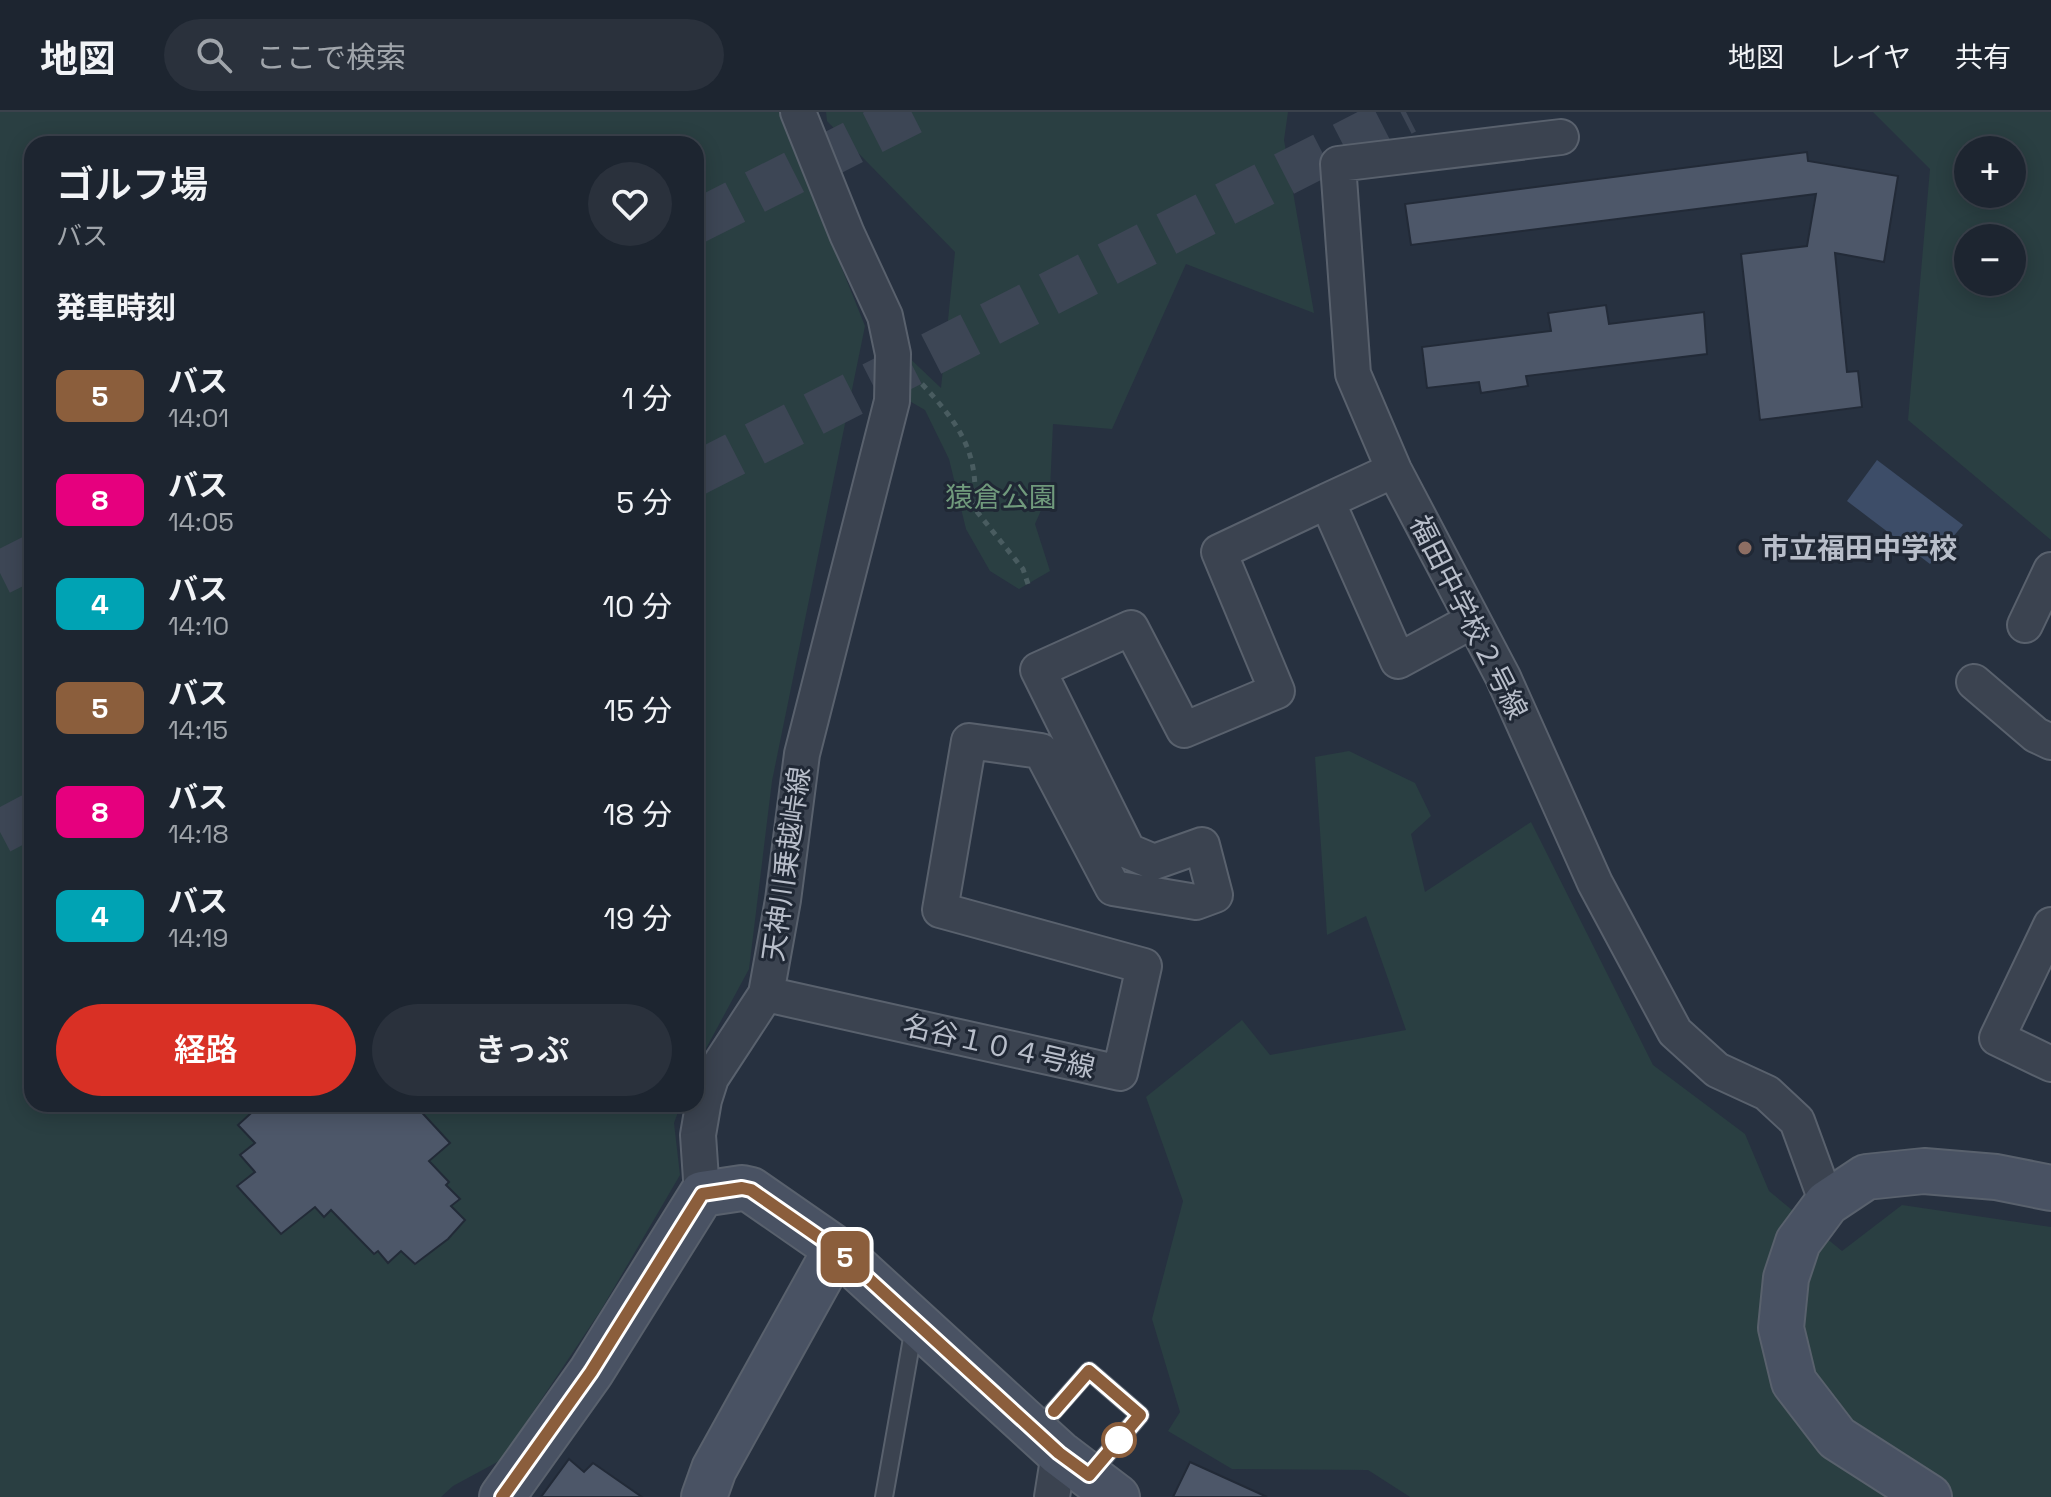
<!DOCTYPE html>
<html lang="ja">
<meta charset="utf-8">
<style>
:root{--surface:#1d2530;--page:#2a313c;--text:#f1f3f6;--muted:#a0a5ab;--line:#3b424c;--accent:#d93025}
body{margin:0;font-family:"Space Grotesk","Noto Sans JP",sans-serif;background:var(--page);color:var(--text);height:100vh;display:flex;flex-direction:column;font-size:30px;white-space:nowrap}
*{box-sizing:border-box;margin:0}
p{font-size:26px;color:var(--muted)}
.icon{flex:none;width:44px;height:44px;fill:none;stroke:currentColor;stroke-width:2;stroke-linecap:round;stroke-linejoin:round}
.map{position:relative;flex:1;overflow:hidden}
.drawer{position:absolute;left:24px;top:24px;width:680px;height:976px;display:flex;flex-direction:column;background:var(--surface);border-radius:24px;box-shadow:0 4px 20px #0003,0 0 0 2px var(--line)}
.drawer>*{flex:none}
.badge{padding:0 16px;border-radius:12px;font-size:28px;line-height:52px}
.controls{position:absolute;left:1954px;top:24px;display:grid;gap:16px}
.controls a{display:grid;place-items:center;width:72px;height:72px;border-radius:50%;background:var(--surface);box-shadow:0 4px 20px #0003,0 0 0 2px var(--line);font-size:40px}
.map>.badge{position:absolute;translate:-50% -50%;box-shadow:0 0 0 4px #fff}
h2{padding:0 32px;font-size:30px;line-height:72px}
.round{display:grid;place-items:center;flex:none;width:84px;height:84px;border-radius:42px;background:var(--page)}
.overview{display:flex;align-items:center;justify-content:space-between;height:136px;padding:0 32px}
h1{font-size:38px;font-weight:600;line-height:60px}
.cta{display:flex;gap:16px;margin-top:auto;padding:16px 32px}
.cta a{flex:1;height:92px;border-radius:48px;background:var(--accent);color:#fff;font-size:32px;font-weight:600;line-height:92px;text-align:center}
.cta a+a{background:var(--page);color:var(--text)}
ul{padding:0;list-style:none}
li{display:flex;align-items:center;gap:24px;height:104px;padding:0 32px}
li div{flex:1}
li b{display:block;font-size:30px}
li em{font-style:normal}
li .badge{min-width:88px;font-weight:700;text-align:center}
header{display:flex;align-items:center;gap:48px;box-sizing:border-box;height:112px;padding:0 40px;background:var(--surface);border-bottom:2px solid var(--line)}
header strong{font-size:38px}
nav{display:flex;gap:44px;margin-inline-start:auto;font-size:28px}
.search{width:560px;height:72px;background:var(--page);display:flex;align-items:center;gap:20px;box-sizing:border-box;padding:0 28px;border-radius:44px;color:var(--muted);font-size:30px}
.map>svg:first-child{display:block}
</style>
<header>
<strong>地図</strong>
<div class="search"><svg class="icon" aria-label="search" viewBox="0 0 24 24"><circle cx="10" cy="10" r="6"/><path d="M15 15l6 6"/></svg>ここで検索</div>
<nav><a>地図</a><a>レイヤ</a><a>共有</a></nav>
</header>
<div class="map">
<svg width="2051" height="1385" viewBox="0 0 2051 1385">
<rect width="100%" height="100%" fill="#273140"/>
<path fill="#2a3f42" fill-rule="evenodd" d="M0,0h789l29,97 47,117 -93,455 -23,188 -53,98v-923h-664v960h649l-7,19 6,52 -79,135 -100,150 -48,26 -12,11h-441z
M826,0h462l-4,28 30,173 -128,-49 -74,165 -59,-5 -3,66 -15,34 15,47 -31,18 -29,-18 -24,-42 -17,-70 -24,-49 -26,-15 2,-45 40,38 14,-136 -128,-131z
M1873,0h178v428l-143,-120 22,-251zM1968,38h44v44h-44zM1968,126h44v44h-44z
M1349,639l66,32 16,33 -20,18 14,58 106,-70 122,243 92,69 24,57 73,60 60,-46 149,22v270h-641l-42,-27 -136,-1 -64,-38 12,-19 -28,-93 31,-118 -37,-104 96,-77 28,35 136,-25 -40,-114 -39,19 -12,-178z"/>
<path fill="#3d4d68" d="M1877,348l86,65 -33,39 -83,-63z"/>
<path fill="#4d5769" stroke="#222a37" stroke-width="2" d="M1807,40l1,9 90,15 -14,86 -49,-9 12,119 11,-1 4,36 -102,13 -19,-166 66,-8 9,-52 -405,51 -6,-41z
M1606,193l3,19 95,-12 3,42 -181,22 2,10 -47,7 -2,-11 -52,6 -5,-41 129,-16 -3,-18z
M261,992h153l36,39 -21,18 20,21 -3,3 14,14 -9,7 14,14 -17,19 -33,25 -14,-13 -13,12 -10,-12 -4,3 -43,-44 -7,7 -9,-10 -34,27 -44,-48 18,-14 -15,-17 15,-12 -17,-18z
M569,1347l15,13 9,-9 49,34h-101z
M1190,1350l77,35h-94z"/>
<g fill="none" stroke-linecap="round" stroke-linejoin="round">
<path stroke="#3d4655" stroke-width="44" stroke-dasharray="44 22" stroke-linecap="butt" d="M696,110l217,-110
M696,362l710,-362
M0,461l32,-16
M0,720l32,-17"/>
<defs>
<path id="lane" d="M1037,1318l52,-59 51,44 -51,60
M884,1385l30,-170"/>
<path id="street" d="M1561,25l-223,27 15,210 41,96 109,207 92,206 80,149 42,38 50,23 30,28 30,82
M1394,358l-67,31 71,160 74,-40
M2025,513l26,-55
M1974,570l62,53 15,7
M2051,813l-54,113 54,26
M766,882l354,79 24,-107 -204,-56 29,-169 72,10 72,137 83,14 19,-7 -13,-50 -48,17 -26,-11 -90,-181 93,-42 53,102 93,-39 -58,-139 108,-51
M702,1082l-4,-59 6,-35 7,-22 55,-84 17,-94 19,-146 90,-353 1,-47 -8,-38 -38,-82 -49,-122
M1052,1385l7,-44"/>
<path id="secondary" d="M502,1385l89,-125 111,-178 40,-6 9,2 85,59 223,204 58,44
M704,1385l10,-28 122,-220
M1929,1385l-92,-59 -43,-56 -13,-54 5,-50 12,-36 29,-39 39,-26 58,-6 72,6 55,11"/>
</defs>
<use href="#lane" stroke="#59616d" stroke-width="20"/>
<use href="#street" stroke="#59616d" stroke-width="38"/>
<use href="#secondary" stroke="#59616d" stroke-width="48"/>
<path stroke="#495c60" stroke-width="5" stroke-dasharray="6 6" stroke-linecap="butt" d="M922,272c36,39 58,68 52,124l49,61 5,15"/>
<use href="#lane" stroke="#3b4350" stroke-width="16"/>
<use href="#street" stroke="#3b4350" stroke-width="34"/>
<use href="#secondary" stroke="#495263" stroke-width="44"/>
</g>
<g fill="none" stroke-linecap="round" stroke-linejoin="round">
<defs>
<path id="line" d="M502,1385l89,-125 111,-178 40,-6 9,2 85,59 223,204 30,22 51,-60 -51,-44 -35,40"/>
</defs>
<use href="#line" stroke="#fff" stroke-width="18"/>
<use href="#line" stroke="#8b5e3c" stroke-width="12"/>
</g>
<circle fill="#8d6e63" stroke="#202835" stroke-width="3" cx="1745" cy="436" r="8"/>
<circle fill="#fff" stroke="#8b5e3c" stroke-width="4" cx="1119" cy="1328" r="16"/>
<g text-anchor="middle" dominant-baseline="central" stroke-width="6" stroke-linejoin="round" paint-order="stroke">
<g font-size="28" fill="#709a7c" stroke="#202835">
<text x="1001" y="385">猿倉公園</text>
</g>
<g font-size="28" font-weight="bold" fill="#b8beca" stroke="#202835" text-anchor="start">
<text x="1761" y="436">市立福田中学校</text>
</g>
<g font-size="28" fill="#b8beca" stroke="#202835">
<text transform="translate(1469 505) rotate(63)">福田中学校２号線</text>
<text transform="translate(786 752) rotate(-82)">天神川乗越峠線</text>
<text transform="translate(999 934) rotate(13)">名谷１０４号線</text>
</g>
</g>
</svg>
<div class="controls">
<a>+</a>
<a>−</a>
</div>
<b class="badge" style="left:845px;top:1145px;background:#8b5e3c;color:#fff">5</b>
<section class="drawer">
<div class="overview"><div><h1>ゴルフ場</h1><p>バス</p></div><a class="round"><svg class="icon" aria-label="heart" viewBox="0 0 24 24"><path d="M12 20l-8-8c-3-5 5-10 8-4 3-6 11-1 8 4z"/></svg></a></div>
<h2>発車時刻</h2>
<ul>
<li><span class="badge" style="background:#8b5e3c;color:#fff">5</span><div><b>バス</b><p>14:01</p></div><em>1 分</em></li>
<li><span class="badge" style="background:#e6007e;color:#fff">8</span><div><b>バス</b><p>14:05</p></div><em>5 分</em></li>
<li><span class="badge" style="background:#00a3b4;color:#fff">4</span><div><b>バス</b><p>14:10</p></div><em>10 分</em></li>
<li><span class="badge" style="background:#8b5e3c;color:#fff">5</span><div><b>バス</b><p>14:15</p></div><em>15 分</em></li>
<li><span class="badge" style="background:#e6007e;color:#fff">8</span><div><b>バス</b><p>14:18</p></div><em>18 分</em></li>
<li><span class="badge" style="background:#00a3b4;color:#fff">4</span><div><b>バス</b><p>14:19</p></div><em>19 分</em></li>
</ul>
<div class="cta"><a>経路</a><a>きっぷ</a></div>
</section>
</div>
